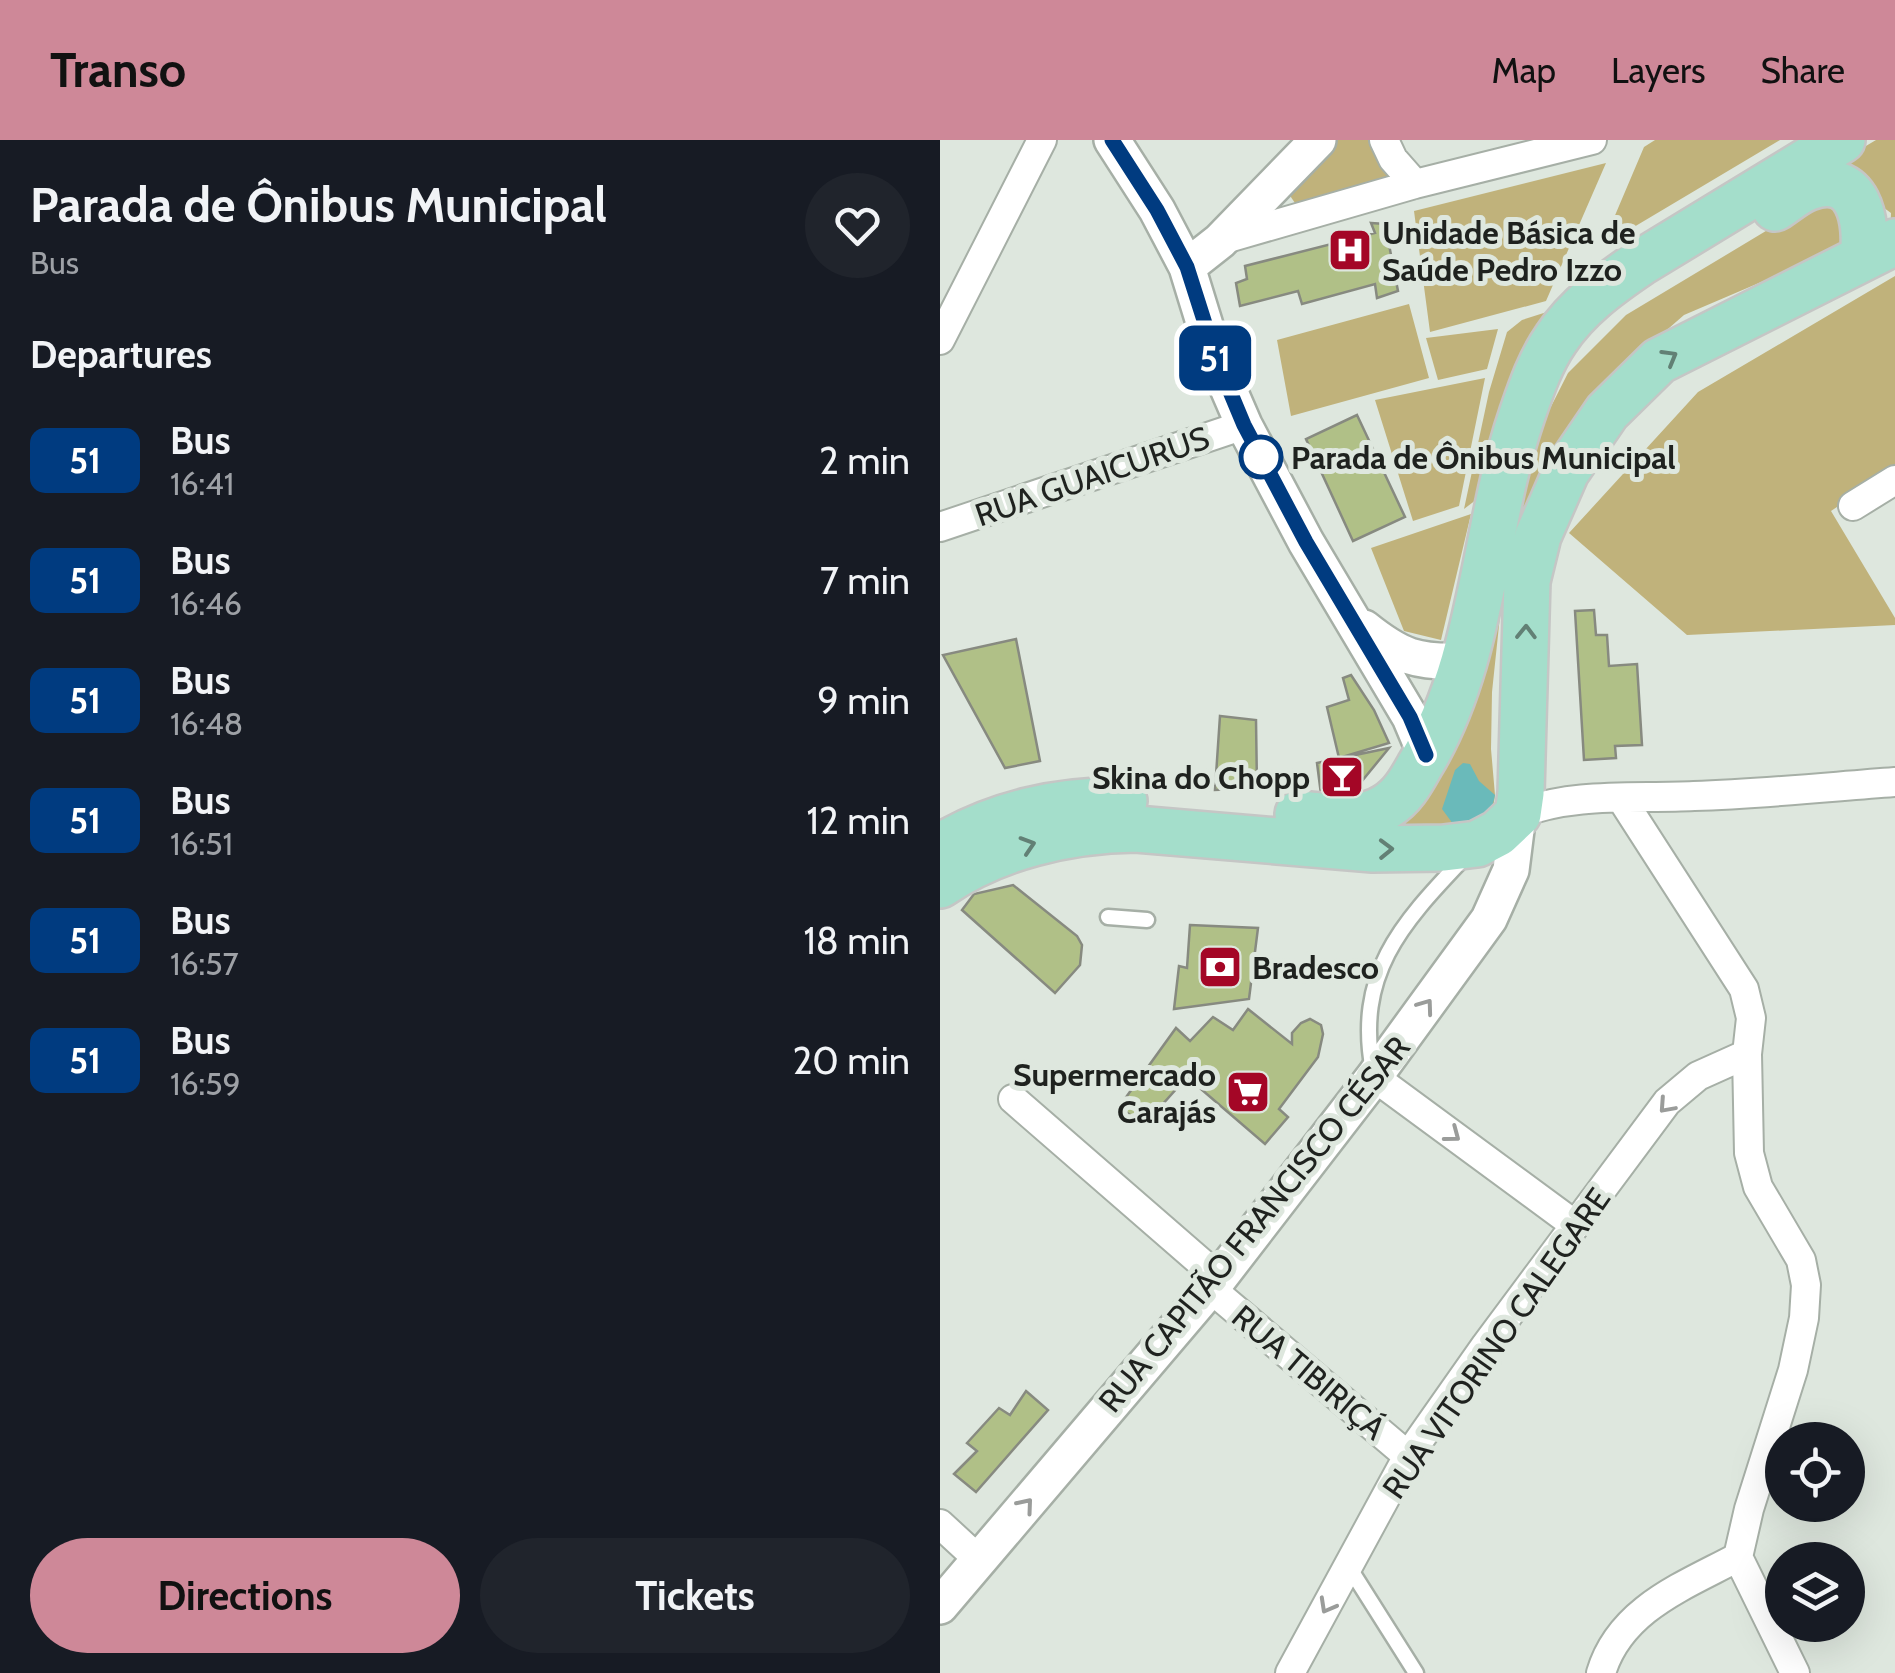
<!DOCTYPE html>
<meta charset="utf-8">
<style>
:root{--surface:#171b24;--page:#20242c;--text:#f1f3f6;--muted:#9ea1a6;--accent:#ce8898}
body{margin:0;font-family:Cabin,sans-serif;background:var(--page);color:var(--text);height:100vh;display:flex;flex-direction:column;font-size:38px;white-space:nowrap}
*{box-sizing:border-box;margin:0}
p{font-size:32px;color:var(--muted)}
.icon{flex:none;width:55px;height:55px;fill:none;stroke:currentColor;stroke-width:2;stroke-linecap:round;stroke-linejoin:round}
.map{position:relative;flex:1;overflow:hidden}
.sheet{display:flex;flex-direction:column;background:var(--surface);width:940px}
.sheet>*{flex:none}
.badge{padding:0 20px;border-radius:15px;font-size:35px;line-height:65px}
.controls{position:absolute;left:825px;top:1282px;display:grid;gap:20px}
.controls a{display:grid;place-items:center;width:100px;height:100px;border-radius:50%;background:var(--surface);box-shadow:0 10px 40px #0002;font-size:50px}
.map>.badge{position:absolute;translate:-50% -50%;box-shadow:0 0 0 5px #fff}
h2{padding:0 30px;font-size:38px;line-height:90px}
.round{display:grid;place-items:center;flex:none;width:105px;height:105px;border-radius:52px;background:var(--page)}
.summary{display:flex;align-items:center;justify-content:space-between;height:170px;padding:0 30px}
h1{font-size:48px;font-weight:700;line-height:75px}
.action{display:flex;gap:20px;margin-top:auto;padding:20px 30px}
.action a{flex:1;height:115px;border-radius:60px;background:var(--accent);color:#111;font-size:40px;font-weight:700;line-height:115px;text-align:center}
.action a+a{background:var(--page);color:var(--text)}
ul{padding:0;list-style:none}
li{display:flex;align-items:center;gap:30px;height:120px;padding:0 30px}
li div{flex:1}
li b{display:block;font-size:38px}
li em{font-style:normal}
li .badge{min-width:110px;font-weight:700;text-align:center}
header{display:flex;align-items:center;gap:60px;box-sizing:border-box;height:140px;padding:0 50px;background:var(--accent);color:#111}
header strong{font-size:48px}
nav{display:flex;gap:55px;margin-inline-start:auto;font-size:35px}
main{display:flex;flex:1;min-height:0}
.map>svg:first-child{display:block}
</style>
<header>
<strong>Transo</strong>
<nav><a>Map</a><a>Layers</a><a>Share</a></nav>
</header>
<main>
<section class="sheet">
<div class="summary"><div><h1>Parada de Ônibus Municipal</h1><p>Bus</p></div><a class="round"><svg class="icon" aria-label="heart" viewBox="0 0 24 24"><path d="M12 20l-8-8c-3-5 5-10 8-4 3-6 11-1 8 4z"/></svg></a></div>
<h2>Departures</h2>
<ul>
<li><span class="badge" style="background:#003b80;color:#fff">51</span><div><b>Bus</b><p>16:41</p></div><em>2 min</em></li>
<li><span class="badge" style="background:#003b80;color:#fff">51</span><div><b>Bus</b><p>16:46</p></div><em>7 min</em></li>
<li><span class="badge" style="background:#003b80;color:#fff">51</span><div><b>Bus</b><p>16:48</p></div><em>9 min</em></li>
<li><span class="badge" style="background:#003b80;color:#fff">51</span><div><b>Bus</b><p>16:51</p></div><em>12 min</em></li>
<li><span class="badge" style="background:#003b80;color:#fff">51</span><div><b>Bus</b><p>16:57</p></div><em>18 min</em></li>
<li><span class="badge" style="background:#003b80;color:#fff">51</span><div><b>Bus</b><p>16:59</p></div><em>20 min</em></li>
</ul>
<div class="action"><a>Directions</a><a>Tickets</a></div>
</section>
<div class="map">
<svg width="955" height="1533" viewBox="0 0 955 1533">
<rect width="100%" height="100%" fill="#dee7de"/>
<path fill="#c0b27b" d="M395,0h42l17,37 -99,26 -11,-16z
M715,0h125l-178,106 42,-99z
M936,0h19v90l-5,3 1,-20 -62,-45z
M666,23l-60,138 -116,31 -16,-121z
M871,64l26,4 8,34 -11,9 -150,64 -62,54 -104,170 -16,58 -10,95 -1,57 4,46 -2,14 -13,19 -80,2 25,-41 102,-335 41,-81 58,-58z
M955,136v192l-64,43 64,107v7l-208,10 -118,-102 129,-141z
M469,164l20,74 -138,38 -14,-76z
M610,171l-65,182 -21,16 25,-117 18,-60 15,-12z
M558,189l-11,40 -49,11 -12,-42z
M545,238l-26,128 -46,15 -38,-121z
M531,374l-30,126 -37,-9 -33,-83z"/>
<path fill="#6ababa" d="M523,623l7,1 9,17 16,14c-4,24 -17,26 -39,33l-14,-19 13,-39z"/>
<path fill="#b0c087" stroke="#878a80" stroke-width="2.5" d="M431,83l14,1 13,67 -21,7 -2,-14 -73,20 -4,-13 -58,15 -4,-23 11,-4 -2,-13 130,-33z
M417,275l48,102 -52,24 -47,-102z
M654,470l2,25h11l2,31 28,-2 5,81 -27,1 1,12 -32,2 -9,-149z
M76,499l24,122 -35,7 -62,-113z
M411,535l23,35 15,33 -50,15 -12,-51 22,-7 -6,-22z
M280,576l36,4 1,68 -42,2z
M449,608l-36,44 -31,10 -5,-39z
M73,745l64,51 5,9 -2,20 -25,28 -93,-83 12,-16z
M250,785l68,3 -9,71 -75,10 5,-43 8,2z
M308,869l44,35v-11l9,-10 9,-4 11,6 2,9 -5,23 -39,52 9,8 -23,27 -78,-67 -43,48 -25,-18 57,-79 14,13 23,-24 20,13z
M86,1251l22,19 -72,82 -22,-18 23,-23 -10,-8 32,-35 11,7z"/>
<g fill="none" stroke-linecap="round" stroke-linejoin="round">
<defs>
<path id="service" d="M168,777l39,3
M433,931c-18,-96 27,-146 90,-212
M409,1427l67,106"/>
<path id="minor" d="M444,0l9,19 22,25
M281,100l194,-56 177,-44
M0,200l102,-200
M913,366l42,-26
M0,387l304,-102
M681,658l123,191 7,29 -4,36 2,99 9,34 43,73 5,25 -2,33 -11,52 -44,139 -11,48 57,116
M578,674c55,-22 117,-15 176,-18 67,-2 134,-9 201,-14
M434,937l201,148
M73,959l206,179
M270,1148l198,168
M0,1384l39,36
M350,1533l118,-217 78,-111 181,-243 31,-26 49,-22
M661,1533c19,-64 83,-87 137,-116"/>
<path id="tertiary" d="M172,0l45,70 30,57 28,91 29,67 62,117 104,175 16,38
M247,127l33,-26 98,-101
M424,488c36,29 53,35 100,33
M0,1466l279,-328 155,-201 115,-158 22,-49 7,-56"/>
<path id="primary" d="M835,68c11,-7 22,-17 34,-21 50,-17 59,34 54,70
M358,674c28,2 64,9 89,-8 16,-10 24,-25 33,-41 64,-104 63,-236 102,-350 9,-26 18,-53 34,-76 21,-32 53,-55 84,-76l202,-123
M0,707c55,-33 120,-48 184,-46
M0,745c57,-39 128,-55 196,-56l237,20 71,-1 33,-4 21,-11 20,-19 3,-21 6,-212 11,-45 28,-64 41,-60 52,-51 236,-119"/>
</defs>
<use href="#service" stroke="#a6afa6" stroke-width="19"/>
<use href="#minor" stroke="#a6afa6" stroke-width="32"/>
<use href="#tertiary" stroke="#a6afa6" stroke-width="40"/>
<use href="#primary" stroke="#c5c6c5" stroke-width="50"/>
<use href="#service" stroke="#fff" stroke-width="14"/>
<use href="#minor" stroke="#fff" stroke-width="28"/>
<use href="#tertiary" stroke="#fff" stroke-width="35"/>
<use href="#primary" stroke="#a4decb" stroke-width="45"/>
</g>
<defs><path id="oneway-chevron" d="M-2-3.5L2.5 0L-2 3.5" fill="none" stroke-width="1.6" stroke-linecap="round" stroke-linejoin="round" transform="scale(2.5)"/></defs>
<g stroke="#628075">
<use href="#oneway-chevron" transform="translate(730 217) rotate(-30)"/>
<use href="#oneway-chevron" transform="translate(586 492) rotate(-89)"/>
<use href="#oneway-chevron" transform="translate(88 705) rotate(-18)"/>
<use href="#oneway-chevron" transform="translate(446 709) rotate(-1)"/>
</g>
<g stroke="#9a9c9a">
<use href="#oneway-chevron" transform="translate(486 866) rotate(-54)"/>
<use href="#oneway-chevron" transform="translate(726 966) rotate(132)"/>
<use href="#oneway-chevron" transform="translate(513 995) rotate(37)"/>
<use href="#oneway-chevron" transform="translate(86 1365) rotate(-50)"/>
<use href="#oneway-chevron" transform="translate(387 1466) rotate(119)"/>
</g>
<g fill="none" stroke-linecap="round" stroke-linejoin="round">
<defs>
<path id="line" d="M172,0l45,70 30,57 29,91 28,67 62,117 104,175 16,38"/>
</defs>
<use href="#line" stroke="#fff" stroke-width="22"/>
<use href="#line" stroke="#003b80" stroke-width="15"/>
</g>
<defs>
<symbol id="hospital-square" viewBox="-11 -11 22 22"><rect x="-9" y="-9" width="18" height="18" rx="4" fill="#a40626" stroke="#dee7de"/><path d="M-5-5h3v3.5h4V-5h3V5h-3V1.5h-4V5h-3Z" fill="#fff"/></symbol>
<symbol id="bar-square" viewBox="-11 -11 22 22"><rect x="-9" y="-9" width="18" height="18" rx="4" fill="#a40626" stroke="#dee7de"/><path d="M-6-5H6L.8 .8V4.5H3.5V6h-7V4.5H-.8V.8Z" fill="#fff"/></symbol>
<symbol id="bank-square" viewBox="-11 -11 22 22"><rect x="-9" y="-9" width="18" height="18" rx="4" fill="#a40626" stroke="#dee7de"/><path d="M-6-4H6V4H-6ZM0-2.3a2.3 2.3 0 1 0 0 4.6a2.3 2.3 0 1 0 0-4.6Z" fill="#fff"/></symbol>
<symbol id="supermarket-square" viewBox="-11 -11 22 22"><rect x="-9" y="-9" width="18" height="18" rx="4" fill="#a40626" stroke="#dee7de"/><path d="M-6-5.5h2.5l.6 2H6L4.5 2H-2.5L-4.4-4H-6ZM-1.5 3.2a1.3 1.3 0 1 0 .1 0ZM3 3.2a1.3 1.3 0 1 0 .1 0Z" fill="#fff"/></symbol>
</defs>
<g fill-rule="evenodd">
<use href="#hospital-square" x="385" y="85" width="50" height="50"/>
<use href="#bar-square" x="377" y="612" width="50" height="50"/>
<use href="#bank-square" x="255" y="802" width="50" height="50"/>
<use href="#supermarket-square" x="283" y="927" width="50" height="50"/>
</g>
<circle fill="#fff" stroke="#003b80" stroke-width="5" cx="321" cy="317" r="20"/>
<g text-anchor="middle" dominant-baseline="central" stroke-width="10" stroke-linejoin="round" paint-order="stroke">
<g font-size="32" font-weight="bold" fill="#1f221f" stroke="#dee7de" text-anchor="start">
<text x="442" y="92">Unidade Básica de<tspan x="442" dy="37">Saúde Pedro Izzo</tspan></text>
<text x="370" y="637" text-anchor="end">Skina do Chopp</text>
<text x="312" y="827">Bradesco</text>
<text x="276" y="934" text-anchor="end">Supermercado<tspan x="276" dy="37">Carajás</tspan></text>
</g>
<g font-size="32" font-weight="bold" fill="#1f221f" stroke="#dee7de" text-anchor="start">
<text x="351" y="317">Parada de Ônibus Municipal</text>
</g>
<g font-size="32" fill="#1f221f" stroke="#dee7de">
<text transform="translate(152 336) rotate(-19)">RUA GUAICURUS</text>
<text transform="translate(314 1084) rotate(-51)">RUA CAPITÃO FRANCISCO CÉSAR</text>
<text transform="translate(556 1203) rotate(-55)">RUA VITORINO CALEGARE</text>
<text transform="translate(369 1232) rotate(40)">RUA TIBIRIÇÁ</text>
</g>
</g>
</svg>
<div class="controls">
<a><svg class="icon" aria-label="locate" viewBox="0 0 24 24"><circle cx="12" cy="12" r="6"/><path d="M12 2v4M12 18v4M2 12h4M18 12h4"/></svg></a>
<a><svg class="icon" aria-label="layers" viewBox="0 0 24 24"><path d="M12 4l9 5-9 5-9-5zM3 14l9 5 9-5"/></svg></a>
</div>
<b class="badge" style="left:275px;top:218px;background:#003b80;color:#fff">51</b>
</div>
</main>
